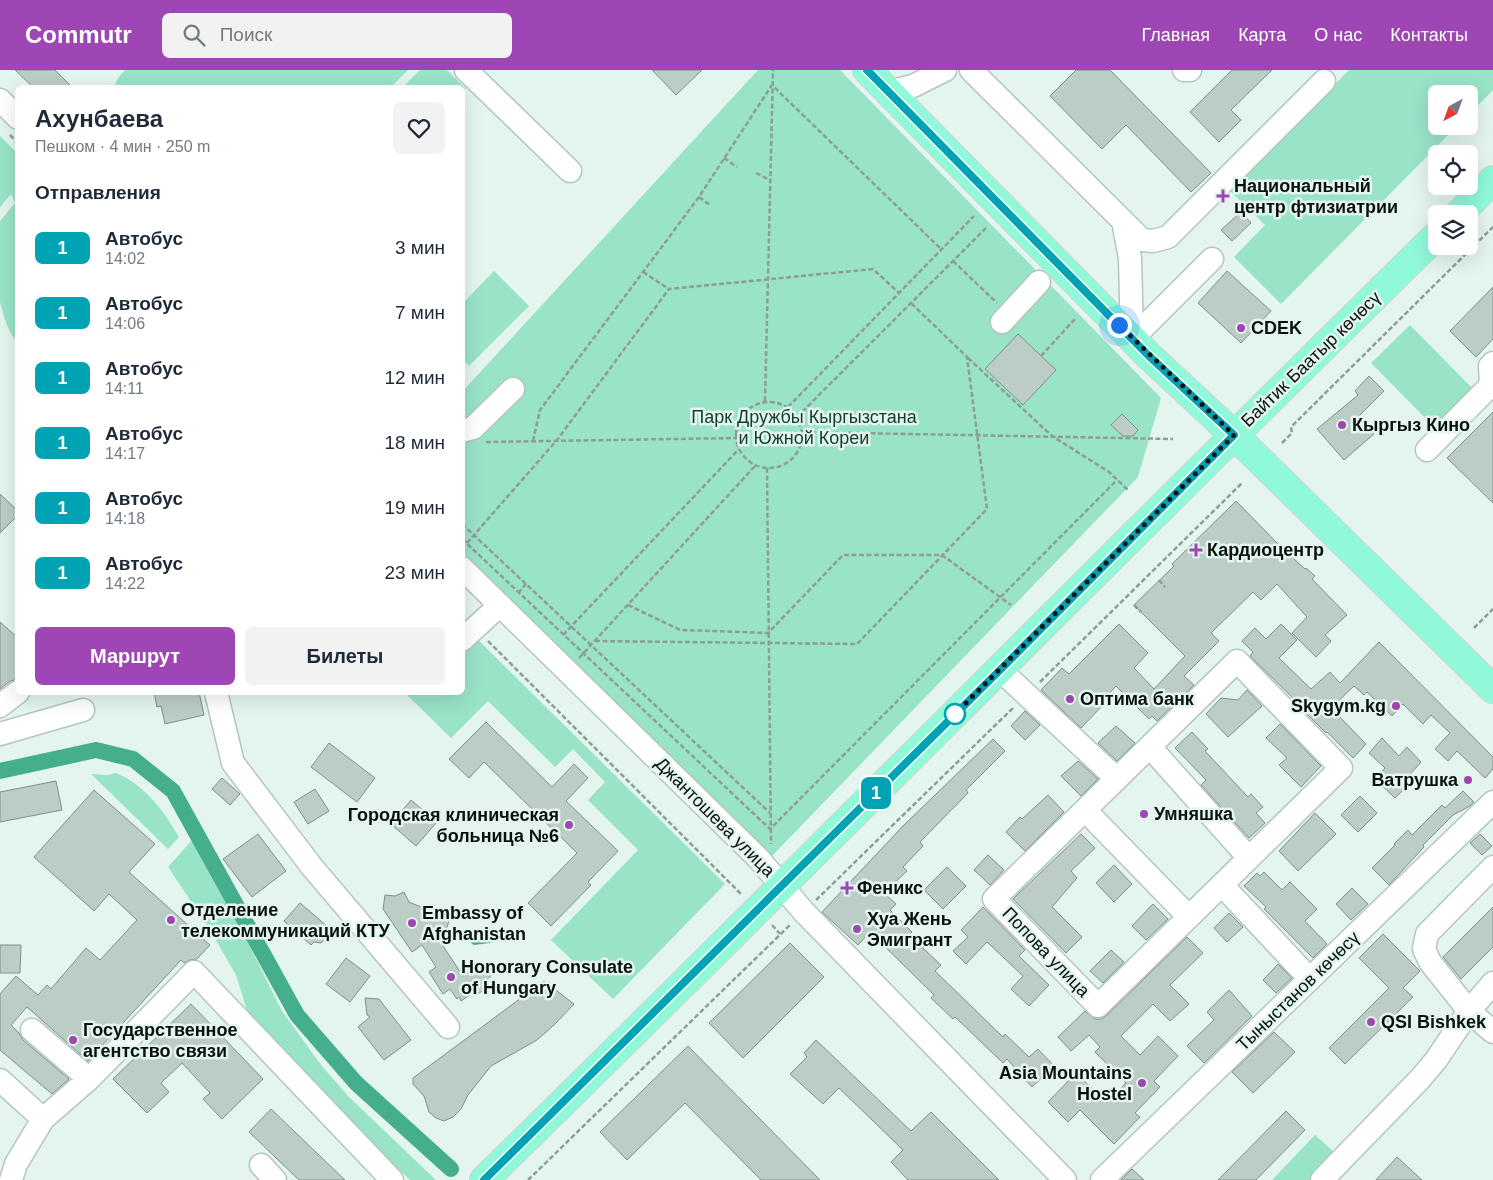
<!DOCTYPE html>
<html lang="ru">
<meta charset="utf-8">
<style>
:root{--surface:#fff;--page:#f2f2f3;--text:#1f2937;--muted:#747a83;--accent:#9e47b4}
body{margin:0;font-family:Arial,sans-serif;background:var(--page);color:var(--text);height:100vh;display:flex;flex-direction:column;font-size:19px;white-space:nowrap}
*{box-sizing:border-box;margin:0}
p{font-size:16px;color:var(--muted)}
.icon{flex:none;width:28px;height:28px;fill:none;stroke:currentColor;stroke-width:2;stroke-linecap:round;stroke-linejoin:round}
.map{position:relative;flex:1;overflow:hidden}
.drawer{position:absolute;left:15px;top:15px;width:450px;height:610px;display:flex;flex-direction:column;background:var(--surface);border-radius:8px;box-shadow:0 5px 20px #0002}
.drawer>*{flex:none}
.badge{padding:0 10px;border-radius:8px;font-size:18px;line-height:32px}
.needle{width:32px;rotate:221deg}
.controls{position:absolute;left:1428px;top:15px;display:grid;gap:10px}
.controls a{display:grid;place-items:center;width:50px;height:50px;border-radius:8px;background:var(--surface);box-shadow:0 5px 20px #0002;font-size:25px}
.you{position:absolute;width:25px;height:25px;margin:-12px;border:4px solid #fff;border-radius:50%;background:#1a73e8;box-shadow:0 0 0 8px #1a73e833}
.map>.badge{position:absolute;translate:-50% -50%;box-shadow:0 0 0 2px #fff}
h2{padding:0 20px;font-size:19px;line-height:45px}
.round{display:grid;place-items:center;flex:none;width:52px;height:52px;border-radius:8px;background:var(--page)}
.head{display:flex;align-items:center;justify-content:space-between;height:85px;padding:0 20px}
h1{font-size:24px;font-weight:700;line-height:38px}
.button{display:flex;gap:10px;margin-top:auto;padding:10px 20px}
.button a{flex:1;height:58px;border-radius:8px;background:var(--accent);color:#fff;font-size:20px;font-weight:700;line-height:58px;text-align:center}
.button a+a{background:var(--page);color:var(--text)}
ul{padding:0;list-style:none}
li{display:flex;align-items:center;gap:15px;height:65px;padding:0 20px}
li div{flex:1}
li b{display:block;font-size:19px}
li em{font-style:normal}
li .badge{min-width:55px;font-weight:700;text-align:center}
header{display:flex;align-items:center;gap:30px;box-sizing:border-box;height:70px;padding:0 25px;background:var(--accent);color:#fff}
header strong{font-size:24px}
nav{display:flex;gap:28px;margin-inline-start:auto;font-size:18px}
.search{width:350px;height:45px;background:var(--page);display:flex;align-items:center;gap:12px;box-sizing:border-box;padding:0 18px;border-radius:8px;color:var(--muted);font-size:19px}
.map>svg:first-child{display:block}
</style>
<header>
<strong>Commutr</strong>
<div class="search"><svg class="icon" aria-label="search" viewBox="0 0 24 24"><circle cx="10" cy="10" r="6"/><path d="M15 15l6 6"/></svg>Поиск</div>
<nav><a>Главная</a><a>Карта</a><a>О нас</a><a>Контакты</a></nav>
</header>
<div class="map">
<svg width="1493" height="1110" viewBox="0 0 1493 1110">
<rect width="100%" height="100%" fill="#e3f5ee"/>
<path fill="#99e3c7" d="M125,0h283l-17,17h-277l4,-9z
M420,0h27l18,18 -2,3 -1,-3 -59,-1z
M758,0h82l321,328 -23,79 -367,380 -308,-300 -1,-165z
M1349,0h144v20l-24,25v-21h-33v32h21l-176,178 -47,-47 31,-32 -35,-34z
M0,66l17,17v189c-9,-10 -14,-27 -17,-40v-81l15,-18 -4,-9 -11,13z
M494,201l35,35 -60,60 -6,-7v-56z
M1410,255l65,66 -39,38 -65,-66z
M463,555l262,259 -112,115 -62,-59 87,-90 -50,-50 17,-18 -32,-33 -18,18 -67,-66 -37,37 -46,-45 57,-1z
M116,703c29,12 47,37 63,64l-11,12 -77,-75 16,1z
M195,767l87,174 39,54 28,32 87,83h-26l-114,-110 -47,-53 -13,-42 -26,-45 -42,-63z
M1315,1065l21,19 -25,26h-39z"/>
<path fill="#45ae8d" d="M487,864l3,1 2,4 -2,4 -16,2 -3,-2 -1,-4 3,-3z"/>
<g fill="none" stroke-linecap="round" stroke-linejoin="round">
<path stroke="#45ae8d" stroke-width="16" d="M0,701l96,-21 37,9 40,32 124,224 59,68 95,86"/>
</g>
<path fill="#bbcdc5" stroke="#7f9089" d="M15,0h40l18,18h-39z
M652,0h50l-26,25z
M1076,0h34l101,103 -20,19 -65,-67 -24,24 -52,-53z
M1232,0h40l-41,40 10,10 -22,22 -29,-30z
M1241,142l10,11 -19,18 -11,-11z
M1227,201l44,40 -30,32 -43,-40z
M1493,217v52l-17,18 -26,-26z
M1018,264l38,36 -33,35 -38,-36z
M1369,306l15,15 -25,25 15,18 -30,26 -27,-31 41,-34 -3,-4z
M1493,342v91l-46,-45z
M1122,344l16,16 -5,6h-10l-12,-11z
M0,424l18,17v4l-18,18z
M1236,431l42,43 27,25 1,-1 9,8 -3,3 35,36 -22,20 6,6 -15,16 -24,-24 15,-16 -30,-33 -16,16 -8,-8 -42,41 8,8 -35,35 10,9 -37,36 -5,-5 -3,3 -33,-33 -16,18 2,2 -21,22 -40,-38 21,-22 7,6 50,-50 29,29 -14,15 20,21 31,-33 -51,-51 40,-39 -2,-2z
M0,552l18,16v41l-8,2 -10,8z
M1281,554l16,16 -18,18 32,31 19,-17 10,11 39,-41 114,115v12l-8,9 -28,-27 -9,10 -13,-12 15,-16 -19,-18 -8,9 -20,-20 -11,12 -25,-24 -3,3 -10,-9 -23,22 35,36 -13,14 -26,-26 -1,1 -26,-26 1,-1 -51,-50 3,-4 -11,-11 13,-13 11,11z
M1247,620l15,16 -34,31 -22,-23 15,-16 17,2z
M154,622h45l5,23 -39,9 -4,-18 -4,1z
M1025,641l15,14 -15,15 -14,-14z
M486,652l66,65 22,-23 14,14 -22,23 52,50 -30,31 3,3 -40,41 -23,-23 49,-50 -93,-91 -15,16 -20,-19z
M1280,654l41,42 -20,21 -22,-22 8,-7 -21,-20z
M1116,656l19,17 -18,18 -19,-18z
M1192,662l16,17 -3,2 43,46 3,-3 12,13 -7,6 9,10 -16,15 -48,-53 5,-5 -31,-32z
M1382,668l17,18 8,-9 14,15 -15,17 4,4 -15,15 -20,-19 10,-11 -16,-15z
M993,669l12,12 -39,39 2,3 -48,49 3,4 -20,21 4,4 -23,22 12,11 -6,6 22,22 -3,3 32,30 -6,6 68,66 2,-3 24,23 9,-8 16,17 -22,21 -25,-28 -4,4 -48,-46 -2,2 -22,-21 3,-3 -64,-63 -12,13 -36,-33 81,-86z
M329,673l46,35 -18,24 -46,-35z
M1078,691l20,18 -17,17 -20,-20z
M222,708l18,16 -10,11 -18,-16z
M56,711l6,29 -62,12v-30z
M315,719l14,22 -21,13 -14,-22z
M94,720l61,54 -26,28 81,73 -13,14 -7,1 -6,3 -3,-3 -93,101 -61,-54 -16,18 8,8 4,7 46,39 -17,15 -52,-44v-56l16,-18 22,19 9,-10 4,4 35,-41 14,12 37,-40 -28,-26 -15,17 -60,-54z
M1463,721l11,11 -4,4 -17,9 -30,30 1,2 -35,38 -17,-17 23,-23 -1,-1 14,-14 4,5 30,-30 3,3z
M1048,725l16,17 -39,39 -19,-19 14,-15 2,2z
M1360,726l17,17 -19,19 -17,-17z
M411,730l26,22 -21,24 -25,-22z
M1315,743l21,21 -38,37 -19,-20z
M258,764l28,37 -34,26 -29,-38z
M1081,764l14,14 -24,23 6,7 -25,29 30,30 -16,16 -53,-54z
M1480,764l12,12 -10,9 -12,-12z
M988,785l16,15 -14,15 -16,-15z
M1114,795l18,19 -18,18 -18,-19z
M947,797l19,19 -23,23 -19,-19z
M1264,802l18,18 8,-8 27,27 -12,12 22,23 -14,14 -49,-49 2,-2 -22,-21 13,-13 3,3z
M1352,818l16,16 -17,16 -15,-16z
M404,822l5,10 41,17 -9,24 22,33 19,-13 9,13 -8,6 4,6 -11,7 -2,-3 -13,9 -2,-4 -2,2 -7,-10 -7,5 -14,-22 7,-5 -14,-22 -10,7 -29,-43 2,-14 10,1z
M300,833l28,24 -4,4 2,6 -5,6 -7,-1 -3,3 -27,-24z
M1153,834l15,15 -22,21 -14,-14z
M983,837l42,43 -6,6 30,29 -20,21 -18,-17 12,-13 -36,-34 -21,22 -13,-13 15,-14 -7,-7z
M1493,837v40l-32,32 -18,-22z
M1229,843l14,14 -16,15 -13,-14z
M1383,864l37,37 -17,17 10,9 -68,67 -16,-16 60,-60 -30,-30z
M1187,867l16,16 -33,32 19,19 -19,17 -17,-17 -32,32 19,19 18,-19 20,20 -24,25 6,6 -25,26 5,4 -26,27 -34,-34 -12,12 -20,-20 28,-29 31,30 19,-20 -31,-31 5,-5 -11,-12 -18,16 -13,-14 27,-26 10,8h7l5,-4z
M790,873l34,34 -81,81 -34,-35z
M0,875h21l-1,28h-20z
M1111,880l13,12 -21,21 -13,-12z
M346,888l24,18 -20,26 -24,-18z
M1278,894l14,14 -16,15 -13,-13z
M544,911l30,23 -20,21 -17,15 -46,26 -23,29 -7,14 -8,8 -9,4 -8,-3 -7,-6 -5,-16 -11,-12v-6z
M1229,920l23,26 -48,47 -17,-17 27,-26 -7,-8z
M365,928l14,1 32,41 -27,20 -26,-33 12,-10 -3,-2z
M191,934l72,75 -41,40 -19,-20 7,-6 -28,-30 -21,20 8,9 -22,21 -34,-34z
M1274,962l21,20 -42,41 -21,-21z
M816,970l95,91 20,-19 68,68h-91l-17,-18 12,-12 -64,-62 -16,16 -33,-30 17,-17 -3,-4z
M688,976l132,134h-59l-76,-77 -58,57 -27,-28z
M271,1039l74,71h-46l-50,-48z
M1286,1041l19,19 -49,50h-38z
M1397,1087l25,23h-46z
M1132,1099l12,11h-23z"/>
<g fill="none" stroke-linecap="round" stroke-linejoin="round">
<defs>
<path id="minor" d="M466,0l104,101
M971,0l171,170 11,1 15,-4 156,-156
M1184,0h6
M888,22l25,-6 32,-16
M0,30l18,18
M1123,151l7,37 2,81 80,-80
M1002,252l37,-40
M462,361l11,-3 40,-39
M1427,380l64,-65 -1,-19 3,-3
M462,498l296,290 46,54 261,268
M462,570l38,-35
M1237,591l104,107 -243,238 -104,-107z
M1000,600l117,109
M216,622l17,71 79,104 136,160
M0,636l18,-14
M0,664l83,-24
M1150,677l99,111
M1085,740l104,107
M1493,797l-66,67 -3,15 6,13 39,49 24,21
M1222,815l88,94
M32,960l57,49
M0,1010l43,39 46,-40 105,-107 198,208
M261,1095l14,15
M11,1110l5,-16 27,-45
M1102,1110l391,-378
M1322,1110l98,-101 16,-19 33,-49 24,-28"/>
<path id="major" d="M867,0l282,286 85,79 259,254
M1459,144l34,-34
M484,1110c319,-312 633,-631 952,-944"/>
</defs>
<use href="#minor" stroke="#b4c6be" stroke-width="25"/>
<use href="#major" stroke="#d3d4d3" stroke-width="30"/>
<path stroke="#8f9d97" stroke-width="2.5" stroke-dasharray="5 2.5" stroke-linecap="butt" d="M10,65l8,8
M724,88l13,9
M756,103l14,7
M699,127l11,8
M953,191l44,42
M643,202l26,17
M1041,286l34,-37
M968,288l84,78 57,36 19,18
M765,331l8,-331
M736 365a33 33 0 1 1 66 0a33 33 0 1 1-66 0Z
M788,337l186,-191
M797,347l189,-189
M803,362l370,7
M533,371l7,-31 159,-213 73,-112 169,164
M486,372l250,-4
M1282,373l10,-10 -1,-6 202,-200
M767,398l4,376
M462,454l308,289
M462,469l308,290 347,-349
M467,473l90,-103 112,-151 204,-20 26,24
M1159,510l6,7
M518,523l8,-9
M628,535l52,25 88,3 75,-78h99l69,50
M1134,535l7,7
M1474,558l19,-19
M563,565l176,-186
M488,571l254,254
M595,571l262,3 130,-135 -20,-152 -56,-54
M579,588l176,-192
M1040,612l202,-199
M816,830l198,-193
M772,855l8,9
M528,1110l263,-256"/>
<use href="#minor" stroke="#fff" stroke-width="22"/>
<use href="#major" stroke="#90f9da" stroke-width="28"/>
</g>
<g fill="none" stroke-linecap="round" stroke-linejoin="round">
<defs>
<path id="line" d="M484,1110l516,-510 234,-235 -85,-79 -282,-286"/>
</defs>
<use href="#line" stroke="#fff" stroke-width="11"/>
<use href="#line" stroke="#00a3b4" stroke-width="8"/>
<path stroke="#09100d" stroke-width="5" stroke-dasharray="0 9" d="M955,644l-4,4 283,-283 -115,-110"/>
</g>
<g fill="#9e47b4" stroke="#e3f5ee" stroke-width="2">
<path d="M1220.5 118.5h5v5h5v5h-5v5h-5v-5h-5v-5h5z"/>
<circle cx="1241" cy="258" r="5"/>
<circle cx="1342" cy="355" r="5"/>
<path d="M1193.5 472.5h5v5h5v5h-5v5h-5v-5h-5v-5h5z"/>
<circle cx="1070" cy="629" r="5"/>
<circle cx="1396" cy="636" r="5"/>
<circle cx="1468" cy="710" r="5"/>
<circle cx="1144" cy="744" r="5"/>
<circle cx="569" cy="755" r="5"/>
<path d="M844.5 810.5h5v5h5v5h-5v5h-5v-5h-5v-5h5z"/>
<circle cx="171" cy="850" r="5"/>
<circle cx="412" cy="853" r="5"/>
<circle cx="857" cy="859" r="5"/>
<circle cx="451" cy="907" r="5"/>
<circle cx="1371" cy="952" r="5"/>
<circle cx="73" cy="970" r="5"/>
<circle cx="1142" cy="1013" r="5"/>
</g>
<circle fill="#fff" stroke="#00a3b4" stroke-width="2.5" cx="955" cy="644" r="10"/>
<g text-anchor="middle" dominant-baseline="central" stroke-width="5" stroke-linejoin="round" paint-order="stroke">
<g font-size="18" font-weight="bold" fill="#09100d" stroke="#e3f5ee" text-anchor="start">
<text x="1234" y="116">Национальный<tspan x="1234" dy="21">центр фтизиатрии</tspan></text>
<text x="1251" y="258">CDEK</text>
<text x="1352" y="355">Кыргыз Кино</text>
<text x="1207" y="480">Кардиоцентр</text>
<text x="1080" y="629">Оптима банк</text>
<text x="1386" y="636" text-anchor="end">Skygym.kg</text>
<text x="1458" y="710" text-anchor="end">Ватрушка</text>
<text x="1154" y="744">Умняшка</text>
<text x="559" y="745" text-anchor="end">Городская клиническая<tspan x="559" dy="21">больница №6</tspan></text>
<text x="857" y="818">Феникс</text>
<text x="181" y="840">Отделение<tspan x="181" dy="21">телекоммуникаций КТУ</tspan></text>
<text x="422" y="843">Embassy of<tspan x="422" dy="21">Afghanistan</tspan></text>
<text x="867" y="849">Хуа Жень<tspan x="867" dy="21">Эмигрант</tspan></text>
<text x="461" y="897">Honorary Consulate<tspan x="461" dy="21">of Hungary</tspan></text>
<text x="1381" y="952">QSI Bishkek</text>
<text x="83" y="960">Государственное<tspan x="83" dy="21">агентство связи</tspan></text>
<text x="1132" y="1003" text-anchor="end">Asia Mountains<tspan x="1132" dy="21">Hostel</tspan></text>
</g>
<g font-size="18" fill="#09100d" stroke="#e3f5ee">
<text transform="translate(1311 289) rotate(-44)">Байтик Баатыр көчөсү</text>
<text transform="translate(715 747) rotate(45)">Джантошева улица</text>
<text transform="translate(1046 882) rotate(46)">Попова улица</text>
<text transform="translate(1298 921) rotate(-44)">Тыныстанов көчөсү</text>
</g>
<g font-size="18" fill="#124031" stroke="#e3f5ee">
<text x="804" y="347">Парк Дружбы Кыргызстана<tspan x="804" dy="21">и Южной Кореи</tspan></text>
</g>
</g>
</svg>
<div class="controls">
<a><svg class="needle" viewBox="-14 -14 28 28"><path d="M0-13l5 13h-10z" fill="#e53935"/><path d="M0 13l5-13h-10z" fill="#747a83"/></svg></a>
<a><svg class="icon" aria-label="locate" viewBox="0 0 24 24"><circle cx="12" cy="12" r="6"/><path d="M12 2v4M12 18v4M2 12h4M18 12h4"/></svg></a>
<a><svg class="icon" aria-label="layers" viewBox="0 0 24 24"><path d="M12 4l9 5-9 5-9-5zM3 14l9 5 9-5"/></svg></a>
</div>
<div class="you" style="left:1119px;top:255px"></div>
<b class="badge" style="left:876px;top:723px;background:#00a3b4;color:#fff">1</b>
<section class="drawer">
<div class="head"><div><h1>Ахунбаева</h1><p>Пешком · 4 мин · 250 m</p></div><a class="round"><svg class="icon" aria-label="heart" viewBox="0 0 24 24"><path d="M12 20l-8-8c-3-5 5-10 8-4 3-6 11-1 8 4z"/></svg></a></div>
<h2>Отправления</h2>
<ul>
<li><span class="badge" style="background:#00a3b4;color:#fff">1</span><div><b>Автобус</b><p>14:02</p></div><em>3 мин</em></li>
<li><span class="badge" style="background:#00a3b4;color:#fff">1</span><div><b>Автобус</b><p>14:06</p></div><em>7 мин</em></li>
<li><span class="badge" style="background:#00a3b4;color:#fff">1</span><div><b>Автобус</b><p>14:11</p></div><em>12 мин</em></li>
<li><span class="badge" style="background:#00a3b4;color:#fff">1</span><div><b>Автобус</b><p>14:17</p></div><em>18 мин</em></li>
<li><span class="badge" style="background:#00a3b4;color:#fff">1</span><div><b>Автобус</b><p>14:18</p></div><em>19 мин</em></li>
<li><span class="badge" style="background:#00a3b4;color:#fff">1</span><div><b>Автобус</b><p>14:22</p></div><em>23 мин</em></li>
</ul>
<div class="button"><a>Маршрут</a><a>Билеты</a></div>
</section>
</div>
